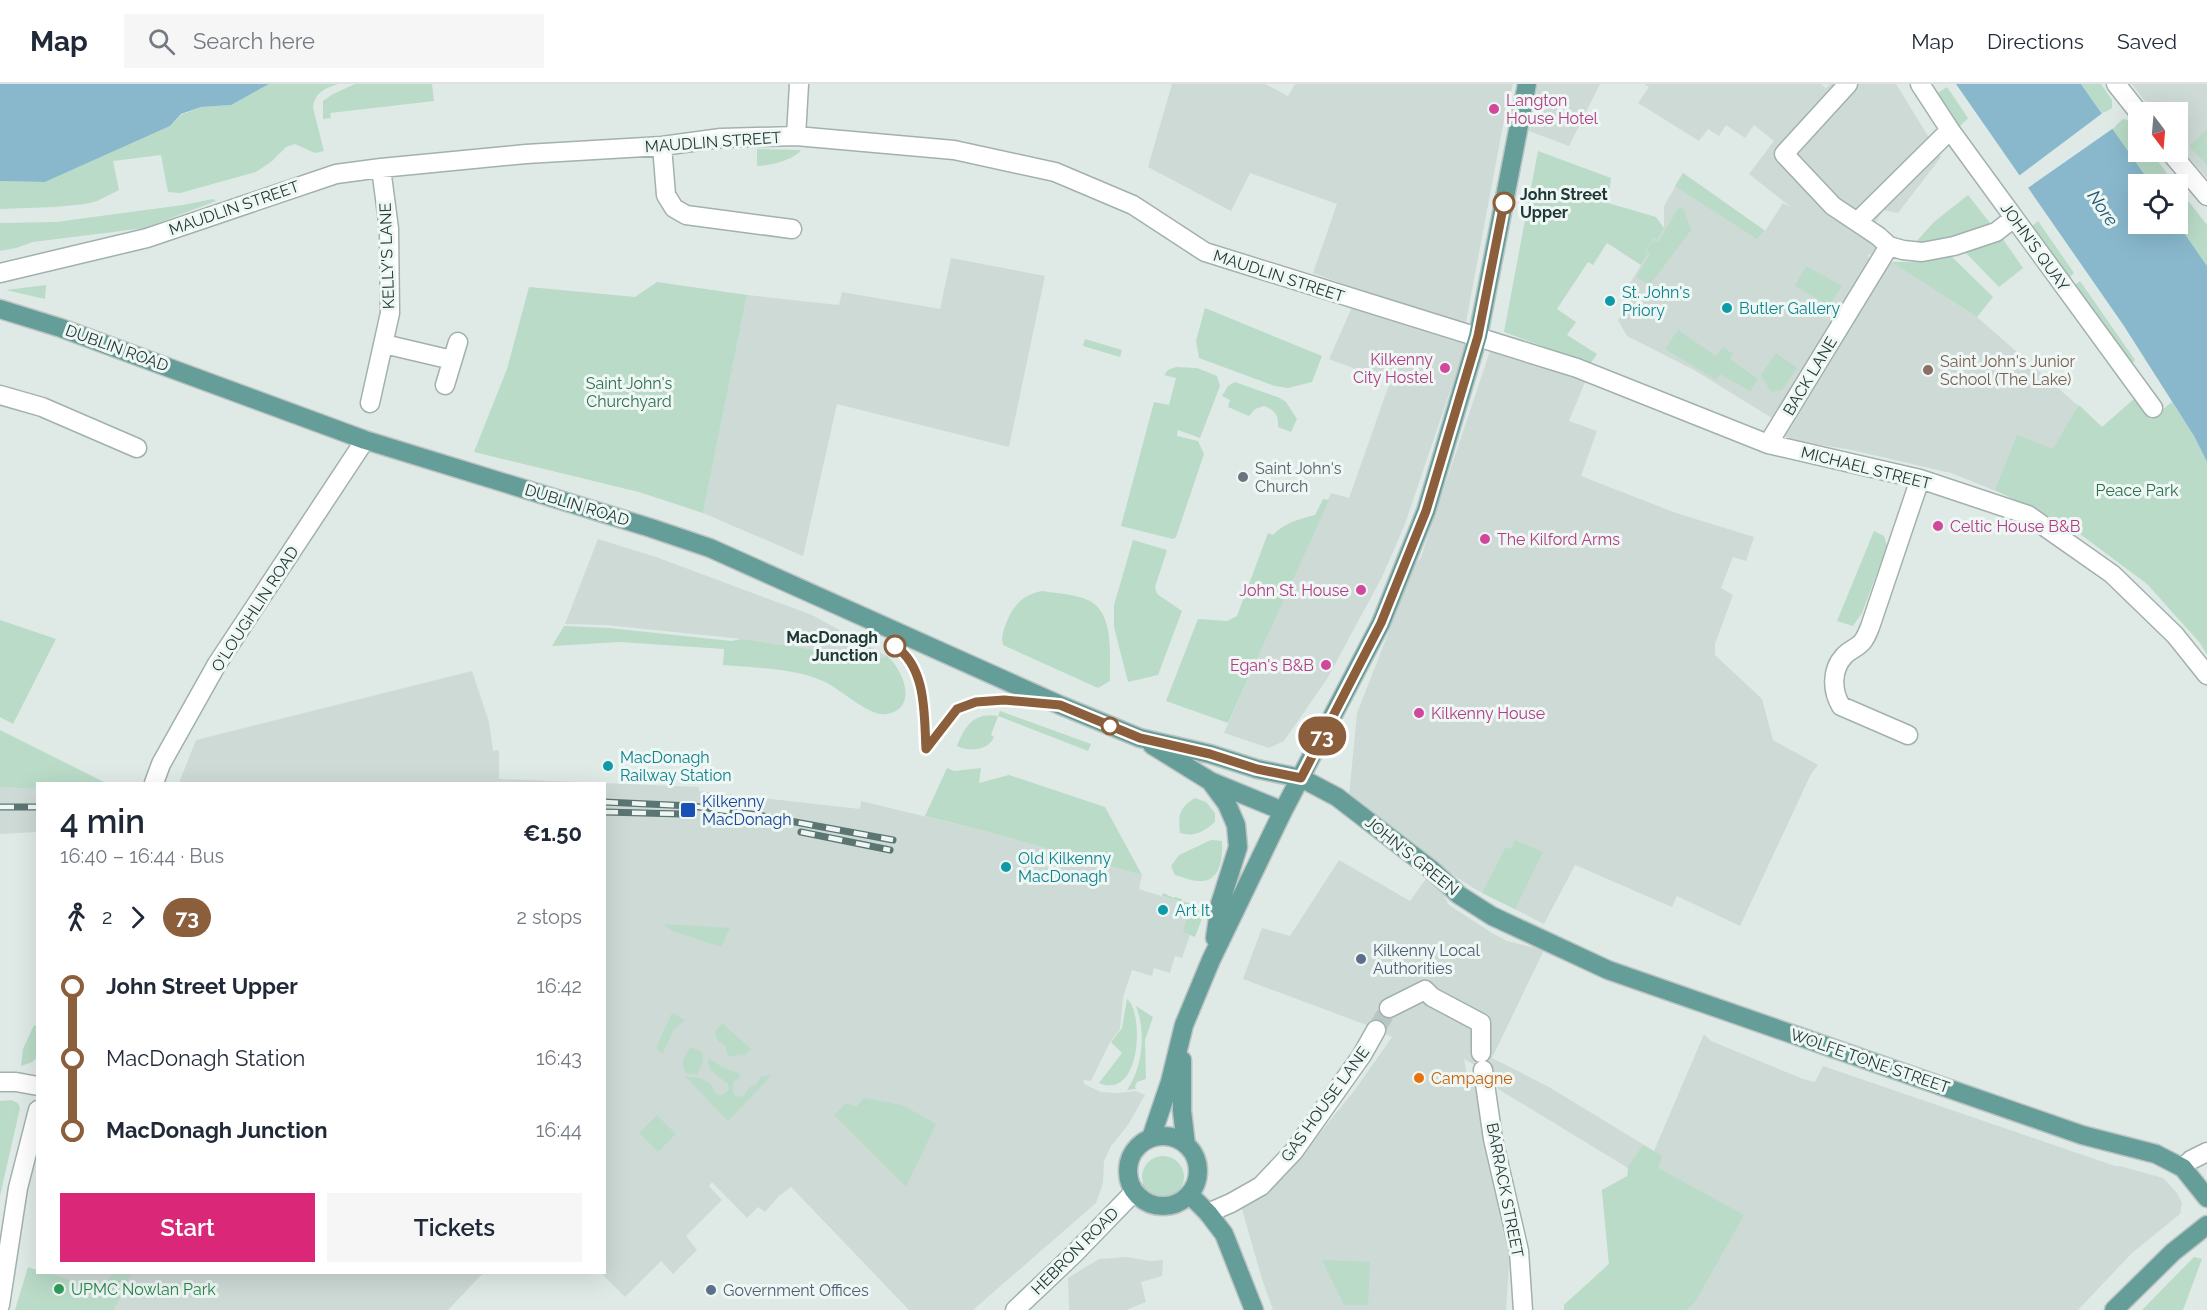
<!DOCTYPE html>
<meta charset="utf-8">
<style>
:root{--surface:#fff;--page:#f6f6f7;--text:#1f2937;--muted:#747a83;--line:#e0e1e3;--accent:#db2777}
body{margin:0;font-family:Raleway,sans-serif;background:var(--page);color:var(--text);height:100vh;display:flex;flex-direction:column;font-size:22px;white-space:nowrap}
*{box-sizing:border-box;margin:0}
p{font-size:20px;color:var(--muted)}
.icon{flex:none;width:33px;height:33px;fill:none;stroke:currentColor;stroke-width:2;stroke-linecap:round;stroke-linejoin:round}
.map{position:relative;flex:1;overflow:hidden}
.drawer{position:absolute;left:36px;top:698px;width:570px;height:492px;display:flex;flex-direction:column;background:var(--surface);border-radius:0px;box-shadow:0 6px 24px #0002}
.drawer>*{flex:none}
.badge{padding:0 12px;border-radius:20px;font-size:21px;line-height:39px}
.needle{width:39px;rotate:164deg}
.tools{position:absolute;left:2128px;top:18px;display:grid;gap:12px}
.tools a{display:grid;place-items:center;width:60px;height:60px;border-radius:0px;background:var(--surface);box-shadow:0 6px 24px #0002;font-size:30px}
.map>.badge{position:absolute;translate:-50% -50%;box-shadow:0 0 0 3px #fff}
.legs{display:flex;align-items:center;gap:9px;height:66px;padding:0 24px;font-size:20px}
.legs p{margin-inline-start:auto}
.head{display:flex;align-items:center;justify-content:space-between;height:102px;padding:0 24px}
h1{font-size:33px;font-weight:600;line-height:45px}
.button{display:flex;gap:12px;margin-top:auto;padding:12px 24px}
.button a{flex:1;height:69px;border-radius:0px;background:var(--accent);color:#fff;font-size:24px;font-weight:600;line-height:69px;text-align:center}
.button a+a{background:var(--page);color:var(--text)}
ul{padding:0 24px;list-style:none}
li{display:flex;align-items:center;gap:21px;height:72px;font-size:22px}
li i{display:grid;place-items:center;width:9px;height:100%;margin:0 8px;background:currentColor}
li i::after{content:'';width:15px;height:15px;margin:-8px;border:4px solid;border-radius:50%;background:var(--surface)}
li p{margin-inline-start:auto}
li:first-child i{background:linear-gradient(#0000 50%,currentColor 0)}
li:last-child i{background:linear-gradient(currentColor 50%,#0000 0)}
header{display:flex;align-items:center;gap:36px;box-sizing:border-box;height:84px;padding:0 30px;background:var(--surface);border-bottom:2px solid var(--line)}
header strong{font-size:28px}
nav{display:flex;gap:33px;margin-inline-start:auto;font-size:21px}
.search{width:420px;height:54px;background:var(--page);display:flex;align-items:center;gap:15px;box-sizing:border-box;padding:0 21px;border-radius:0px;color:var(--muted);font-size:22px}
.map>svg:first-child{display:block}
</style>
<header>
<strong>Map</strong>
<div class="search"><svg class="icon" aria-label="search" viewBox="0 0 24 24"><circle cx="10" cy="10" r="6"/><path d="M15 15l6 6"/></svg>Search here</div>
<nav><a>Map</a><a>Directions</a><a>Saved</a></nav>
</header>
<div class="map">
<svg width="2207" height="1226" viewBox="0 0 2207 1226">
<rect width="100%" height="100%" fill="#dfeae7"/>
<path fill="#cedad6" d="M1172,0h93l23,12 7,-12h218l-9,36 -38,202 -51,-12 -102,-37 24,-69 -87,-31 -19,38 -83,-44z
M1538,0h62l-31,62 -40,-15z
M1644,0h177l5,4 4,-4h66l45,73 -43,56 -15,-3 -10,17 10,8 -12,20 -3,-1 1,5 -46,75 3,3 -54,81 -78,-48 -67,-34 -9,-16 18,-28 -8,-6 20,-32 -4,-2 9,-14 11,-10v-22l19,-33 82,58 18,-28 9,5 -43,-34 25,-33 -20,-16 -9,13 -19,-13 -7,11 -11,-7 -9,12 -61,-38 11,-16z
M2132,0h75v94l-29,-32v-34h-25z
M951,174l94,18 -36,171 -172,-43 -34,152 -100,-43 44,-218 92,10 3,-13 98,17z
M1891,178l86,55 113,99 -72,84 -67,-27 -99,-23 -61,-10 -10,-7 89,-150z
M1353,221l114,36 -62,183 -23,53 -55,102 -43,62 -15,7 -45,-15 107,-240 18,5 41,-116 -61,-23z
M1493,258l92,40 -16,39 28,10 -16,45 95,37 78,24 -8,24 -13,-4 -12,31 12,7 -18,49v11l47,44 11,41 45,25 -7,9 -71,152 -63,-30 -5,11 -97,-42 -31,59 -69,-35 -31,-20 -95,-73 8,-83 58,-148 6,-8z
M598,455l58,18 156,58 75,41 -9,3 -136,-20 -136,-14 -41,-1z
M472,587l17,51 4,29 6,-1v29l104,4 96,4v4l161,18 1,-8 120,29 161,45 -3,14 38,12 -3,9 14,4 2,21 -8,23 -7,-2 -5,17 -16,-5 -2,8 -20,-6 -9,27 -3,32 -10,13 -19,39 -8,-1 1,4 17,8 17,1 18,-2 9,4 -17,30 -17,21 -7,15 -1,22 -7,20 -123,107h-64l-118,-123 -12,9 -14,16 -7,-5 -11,11 -35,-36 -3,4 13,14 -36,36 11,14 -24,24 -12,-13 -36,36 -25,-25h4v-489h-425l17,-43z
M0,703l37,2v43l-37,2z
M1339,776l71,41 18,-25 11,9 2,6 8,14 43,28 15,8 37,9 -52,108 57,29 105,64 50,-117 7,7 92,38 12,3 8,-16 292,100h5l43,12 14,15 5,10 -2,11 -48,39 -54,57h-514v-5l45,-41 -7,-74 25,-14 1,-8 -130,-79 -4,-13 -30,-17 3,16 6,3 37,172 -4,60h-233l-11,-31 -21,-73 39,-28 5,-2 69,-85 38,-54 -23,-11 -126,-47 19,-51 28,8z
M1127,1173l23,4 13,-1 -1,16 -21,6 5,20 -20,8h-57l-1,-32 31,-19z
M44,1188h440l-36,38h-336z"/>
<path fill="#b9dbc7" d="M269,0h69c-14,5 -23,8 -25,24l11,43 -9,2 -20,-9 -9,3 -14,14 -16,11 -76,21 -12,-1 -7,-37 -48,6 6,29 -22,11 -12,3 -30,3 -55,2v-28l45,1 125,-56 11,-11 20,-8 30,-2z
M355,0h77l2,17 -104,12 1,5 -8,1v-18l10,-7z
M2081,0h20l11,16v8l-10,6z
M1947,3l21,31 -9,9 -23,-33z
M2123,35l5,1 11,15v17h12l24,32h-24l-39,-55z
M2207,46v35l-18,-19z
M757,65l44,1c-7,10 -32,16 -44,16z
M1538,67l73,27 -3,25 48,14 8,11 -7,12 -4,-2 -8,14 3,2 -7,11 -34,-22 -14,22 -5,-3 -31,47 19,13 -9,13 30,19 -7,10 -86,-32z
M1683,89l81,57 -7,9 -82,-53z
M2178,104l29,37v41l-29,-42z
M1968,111l26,33 -39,12 -41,4 20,-22z
M213,115l3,2 -71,27 -112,14 -17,6 -16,3v-28l56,-1 127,-17z
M1679,123l5,3 7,20 -41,55 -14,-8 14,-23 -4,-3 7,-11 5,2z
M2038,137l36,52 -5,5 -38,-51z
M2000,151l23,33 -24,19 -36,-37z
M1950,171l43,42 -16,20 -86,-55h20z
M1806,182l36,20 -13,20 -34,-20z
M2080,197l55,79 -3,3 -57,-78z
M657,198l90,13 -44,218 -64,-21 -165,-40 33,-83 22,-82 106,10z
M46,201l-1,14 -39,-9z
M1205,224l117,48 -10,26 -24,6 -13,-2 -76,-28 -3,-17z
M1678,246l38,26 7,-9 10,7 -3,5 28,20 -8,12 -30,-17 -4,6 -51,-31z
M1085,255l37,11 -2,7 -37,-11z
M1776,269l21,15 -15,22 -11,2 -10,-17z
M1176,283l21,1 20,8 3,10 -20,52 -22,-8 -1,6 21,5 6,13 -28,83 -3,2 -52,-13 33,-124 15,3 7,-27 -12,-3 4,-5z
M1235,298l45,16 6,4 11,17 -6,13 -13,-5c1,-12 -3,-17 -14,-21l-9,3 -6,7 -21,-9 2,-7 -8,-4 6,-10z
M2134,315l17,20 21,-17 22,34 13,26v193l-7,-12 -53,-59 -75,-56 -77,-38 22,-55 36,14 26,-44 23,22z
M1323,415l6,1 -101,223 -62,-22 32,-82 29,2 10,-5 31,-83 5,2c11,-12 26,-16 42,-20z
M1874,447l10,5 3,10 -25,67 -9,13 -16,-5z
M1133,456l34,10 -12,37 2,7 25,17 -24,64 -30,7 -14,-55v-22z
M1042,507c13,2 28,3 41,7 33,10 26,56 27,83l-12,7 -95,-43c-2,-8 0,-12 2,-19 7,-19 16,-31 37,-35z
M0,536l56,19 -43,85 -13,-7z
M564,542l45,2 122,13 11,-2 136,20 9,-3c16,13 32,52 0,58 -17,4 -47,-26 -64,-33 -30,-13 -68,-13 -100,-16l1,-16 -104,-7 -68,4z
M1000,627l91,33 -3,7 -90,-35 -7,19 3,2c-6,14 -25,15 -37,9 8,-19 16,-34 41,-30z
M0,646l106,53h-68l-1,6 -37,-2z
M947,684l7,3 27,-3 -2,15 30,-8 96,32 37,68 -161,-45 -56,-14z
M1195,714l11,4 9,11v9c-12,10 -20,15 -35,11 -2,-18 -1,-25 15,-35z
M1211,756l11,1c1,15 -1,42 -23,40 -8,0 -16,-4 -24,-6l-4,-9 8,-11z
M1515,756l28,12 -28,57 -33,-16 24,-46 5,2z
M1163,809l11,5 1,-1 7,2v2l24,7 -11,29 -12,-5 5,-18 -7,-2 3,-9 -22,-7z
M663,840l67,4 -9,19 -48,-16z
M1127,915c17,12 15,102 -28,84l23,-30 -11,-11 11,-14z
M1136,922l17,11 -8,23 1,39 -9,3 -2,4 1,3 -9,1c16,-23 19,-58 9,-84z
M672,929l13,7 -11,9 -12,25 -6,-6z
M722,939l29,26 -6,6 -4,-1 -10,3 -4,-4 -2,-8 -7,-4 -3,-8z
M34,941l3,2v31l-5,4 -11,4 2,-17z
M690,963l12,5c3,9 -1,15 -5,22h-10c-8,-10 -3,-17 3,-27z
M708,974l14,9 18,7v4l-7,4v12l6,3 5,-1 5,-8 9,-5 2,-6 12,-2 -44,46 -43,-45c13,2 26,2 30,17l6,3 8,-6 -1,-6c-10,-9 -20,-11 -20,-26z
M864,1014l38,7 34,19 -30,63 -72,-72 12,-12 10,4z
M11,1016l7,3 2,5 -20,88v-95z
M657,1031l19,19 -18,18 -19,-19z
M1643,1061l19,11 -4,12 86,47 -49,87 -9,8h-122v-5l45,-41 -7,-74 26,-14v-9z
M1142 1093a21 21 0 1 1 42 0a21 21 0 1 1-42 0Z
M2194,1173l8,2 -19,51h-41z
M1322,1176l48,2 -2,43h-24z
M28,1183l9,3 1,2h6l51,15 2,4 18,-19h17l-18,38h-99z"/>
<path fill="#89b8cd" d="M0,0h269l-38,21 -30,2 -20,7 -11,12 -125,56 -45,-1z
M1956,0h125l70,100h-12v40h39l29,42v196l-13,-26 -70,-110z"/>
<path fill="#dfeae7" d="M2104,28l11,15 -90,63 -9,-12z"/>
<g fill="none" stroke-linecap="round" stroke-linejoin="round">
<path stroke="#b9c7c4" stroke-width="18" stroke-dasharray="18 9" stroke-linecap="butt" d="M1376,946l13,-22"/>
<defs>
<path id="minor" d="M1848,0l-64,70 49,52 45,30 11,10 14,4 19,2 32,-6 42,-14 18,-14
M1920,0l30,46 203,278
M2116,0l23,29
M796,52l3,-52
M662,62l4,49 8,13 12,7 106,14
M2170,68l37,44
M1857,138l93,-92
M0,189l147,-35 189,-64 45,-6 145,-14 136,-8 59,-8 75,-2 158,14 101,22 78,33 72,47 372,116 191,76 152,35 108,36 84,59 63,61 32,40
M384,260l68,16
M445,301l13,-43
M0,311l42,12 95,41
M370,319l20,-90 -1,-84 -8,-61
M1768,360l121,-198
M1908,651l-67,-29c-9,-15 -10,-36 3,-50 5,-6 15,-9 19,-15 3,-4 5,-9 7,-14l50,-148
M154,699l7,-19 56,-100 148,-224
M1389,924l36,-18 7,7 49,26v30
M1483,986l10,69 26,112 4,59
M0,998h16l22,4
M2183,1084l8,-8 16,-8
M1208,1129l23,-10 30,-17 33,-35 68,-96 14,-25
M0,1221l18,-117 20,-78
M1015,1226l59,-56 61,-63"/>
<path id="major" d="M0,225l61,19 304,112 286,88 59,20 350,157 80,33 70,16 47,15 44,9 36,19 95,73 27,25 33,21 116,54 474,165 74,19 27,14 24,30
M1152,661l58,36 73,30
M1210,697l17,23 9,21 2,22 -18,57 -5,34
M1182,976v51l4,34
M1128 1087a35 35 0 1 1 70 0a35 35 0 1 1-70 0Z
M1151,1054l19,-56 14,-57 27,-65 72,-149 98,-188 45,-112 52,-175 49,-252
M1189,1110l19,19 16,21 30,76
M2114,1226l59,-58 34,-27"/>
</defs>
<use href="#minor" stroke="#a2b1ae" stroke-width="21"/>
<use href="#major" stroke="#bcc4c3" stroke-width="21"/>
<use href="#minor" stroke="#fff" stroke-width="18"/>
<use href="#major" stroke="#659e98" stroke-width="18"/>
<defs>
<path id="rail" d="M604,718l88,4 65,9 136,25
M0,723h38
M604,728l78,2
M801,748l89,18"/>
</defs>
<use href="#rail" stroke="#5b7572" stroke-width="7"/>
<use href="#rail" stroke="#eff7f4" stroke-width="4.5" stroke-dasharray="14" stroke-linecap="butt"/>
</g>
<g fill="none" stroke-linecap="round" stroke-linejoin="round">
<defs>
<path id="line-1" d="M895,562c32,22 29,69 31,103l31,-40 19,-7 28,-2 56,5 80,33 70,16 47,15 44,9 80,-155 45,-112 52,-175 26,-133"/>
</defs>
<use href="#line-1" stroke="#fff" stroke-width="14"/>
<use href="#line-1" stroke="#8b5e3c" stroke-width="9"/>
</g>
<g fill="#d1479c" stroke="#eff7f4" stroke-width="2">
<circle cx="1494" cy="25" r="6"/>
<circle cx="1445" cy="284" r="6"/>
<circle cx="1938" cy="442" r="6"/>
<circle cx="1485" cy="455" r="6"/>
<circle cx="1361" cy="506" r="6"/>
<circle cx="1326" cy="581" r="6"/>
<circle cx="1419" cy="629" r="6"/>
</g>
<g fill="#fff" stroke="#8b5e3c" stroke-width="3">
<circle cx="1504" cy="119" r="10"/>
<circle cx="895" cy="562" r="10"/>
<circle cx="1110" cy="642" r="8"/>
</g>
<g fill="#0f9aa8" stroke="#eff7f4" stroke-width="2">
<circle cx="1610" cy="217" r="6"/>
<circle cx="1727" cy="224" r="6"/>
<circle cx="608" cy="682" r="6"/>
<circle cx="1006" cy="783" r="6"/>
<circle cx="1163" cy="826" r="6"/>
</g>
<circle fill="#8d6e63" stroke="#eff7f4" stroke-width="2" cx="1928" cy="286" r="6"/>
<circle fill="#6b7280" stroke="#eff7f4" stroke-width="2" cx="1243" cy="393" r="6"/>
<rect fill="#1a4fb4" stroke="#eff7f4" stroke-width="2" x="680" y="718" width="16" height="16" rx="3"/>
<g fill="#5c6f8a" stroke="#eff7f4" stroke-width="2">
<circle cx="1361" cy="875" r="6"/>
<circle cx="711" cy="1206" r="6"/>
</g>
<circle fill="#e8710a" stroke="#eff7f4" stroke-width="2" cx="1419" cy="994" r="6"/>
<circle fill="#2e9e5b" stroke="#eff7f4" stroke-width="2" cx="59" cy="1205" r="6"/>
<g text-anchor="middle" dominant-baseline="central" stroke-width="6" stroke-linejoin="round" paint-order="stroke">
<g font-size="16" fill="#b23c85" stroke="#eff7f4" text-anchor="start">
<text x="1506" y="16">Langton<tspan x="1506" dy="18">House Hotel</tspan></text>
<text x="1433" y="275" text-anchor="end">Kilkenny<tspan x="1433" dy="18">City Hostel</tspan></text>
<text x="1950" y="442">Celtic House B&amp;B</text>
<text x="1497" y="455">The Kilford Arms</text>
<text x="1349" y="506" text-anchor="end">John St. House</text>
<text x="1314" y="581" text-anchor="end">Egan's B&amp;B</text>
<text x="1431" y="629">Kilkenny House</text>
</g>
<g font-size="16" fill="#213936" stroke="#eff7f4">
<text transform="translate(713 58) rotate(-4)">MAUDLIN STREET</text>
<text transform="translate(234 124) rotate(-19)">MAUDLIN STREET</text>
<text transform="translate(2035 163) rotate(54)">JOHN'S QUAY</text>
<text transform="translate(387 172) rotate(-92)">KELLY'S LANE</text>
<text transform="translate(1279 192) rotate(18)">MAUDLIN STREET</text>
<text transform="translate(117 264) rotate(20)">DUBLIN ROAD</text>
<text transform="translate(1810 292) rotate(-59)">BACK LANE</text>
<text transform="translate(1866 384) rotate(14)">MICHAEL STREET</text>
<text transform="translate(577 421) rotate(17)">DUBLIN ROAD</text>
<text transform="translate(255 525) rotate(-57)">O'LOUGHLIN ROAD</text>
<text transform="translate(1412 772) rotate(39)">JOHN'S GREEN</text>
<text transform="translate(1870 977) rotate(19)">WOLFE TONE STREET</text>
<text transform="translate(1325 1020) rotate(-54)">GAS HOUSE LANE</text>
<text transform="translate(1505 1106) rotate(79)">BARRACK STREET</text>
<text transform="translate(1075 1167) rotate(-45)">HEBRON ROAD</text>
</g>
<g font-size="16" font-weight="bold" fill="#213936" stroke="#eff7f4" text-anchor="start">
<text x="1520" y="110">John Street<tspan x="1520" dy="18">Upper</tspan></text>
<text x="878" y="553" text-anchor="end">MacDonagh<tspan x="878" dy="18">Junction</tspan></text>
</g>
<g font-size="16" fill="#0d838f" stroke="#eff7f4" text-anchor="start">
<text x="1622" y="208">St. John's<tspan x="1622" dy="18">Priory</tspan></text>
<text x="1739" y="224">Butler Gallery</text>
<text x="620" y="673">MacDonagh<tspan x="620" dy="18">Railway Station</tspan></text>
<text x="1018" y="774">Old Kilkenny<tspan x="1018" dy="18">MacDonagh</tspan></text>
<text x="1175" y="826">Art It</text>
</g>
<g font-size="16" fill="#785e54" stroke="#eff7f4" text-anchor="start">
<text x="1940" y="277">Saint John's Junior<tspan x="1940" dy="18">School (The Lake)</tspan></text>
</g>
<g font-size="16" fill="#2d6e50" stroke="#eff7f4">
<text x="629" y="299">Saint John's<tspan x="629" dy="18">Churchyard</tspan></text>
<text x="2137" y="406">Peace Park</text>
</g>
<g font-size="16" fill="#5b616d" stroke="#eff7f4" text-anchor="start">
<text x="1255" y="384">Saint John's<tspan x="1255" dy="18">Church</tspan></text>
</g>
<g font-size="16" fill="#164399" stroke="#eff7f4" text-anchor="start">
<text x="702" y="717">Kilkenny<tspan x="702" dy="18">MacDonagh</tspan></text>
</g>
<g font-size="16" fill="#4e5e75" stroke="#eff7f4" text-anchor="start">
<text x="1373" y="866">Kilkenny Local<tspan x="1373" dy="18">Authorities</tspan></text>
<text x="723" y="1206">Government Offices</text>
</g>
<g font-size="16" fill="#c56008" stroke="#eff7f4" text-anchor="start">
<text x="1431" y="994">Campagne</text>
</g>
<g font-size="16" fill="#27864d" stroke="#eff7f4" text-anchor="start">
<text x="71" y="1205">UPMC Nowlan Park</text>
</g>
<g font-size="18" font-style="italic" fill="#1e5772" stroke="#eff7f4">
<text transform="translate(2103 124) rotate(56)">Nore</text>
</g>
</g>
</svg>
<div class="tools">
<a><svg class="needle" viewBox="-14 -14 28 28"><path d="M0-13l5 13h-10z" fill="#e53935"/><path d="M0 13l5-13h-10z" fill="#747a83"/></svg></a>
<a><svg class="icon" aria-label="locate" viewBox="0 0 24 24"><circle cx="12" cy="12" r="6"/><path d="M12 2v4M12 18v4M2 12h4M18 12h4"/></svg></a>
</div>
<b class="badge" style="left:1322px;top:652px;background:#8b5e3c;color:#fff">73</b>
<section class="drawer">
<div class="head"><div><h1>4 min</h1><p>16:40 – 16:44 · Bus</p></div><b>€1.50</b></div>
<div class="legs"><svg class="icon" aria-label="walk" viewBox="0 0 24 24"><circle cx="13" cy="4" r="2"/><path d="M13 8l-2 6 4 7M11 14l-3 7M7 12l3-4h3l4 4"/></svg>2<svg class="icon" aria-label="forward" viewBox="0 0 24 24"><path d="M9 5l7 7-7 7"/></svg><b class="badge" style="background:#8b5e3c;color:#fff">73</b><p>2 stops</p></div>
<ul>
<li><i style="color:#8b5e3c"></i><b>John Street Upper</b><p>16:42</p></li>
<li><i style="color:#8b5e3c"></i><span>MacDonagh Station</span><p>16:43</p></li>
<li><i style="color:#8b5e3c"></i><b>MacDonagh Junction</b><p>16:44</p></li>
</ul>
<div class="button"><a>Start</a><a>Tickets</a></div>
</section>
</div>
